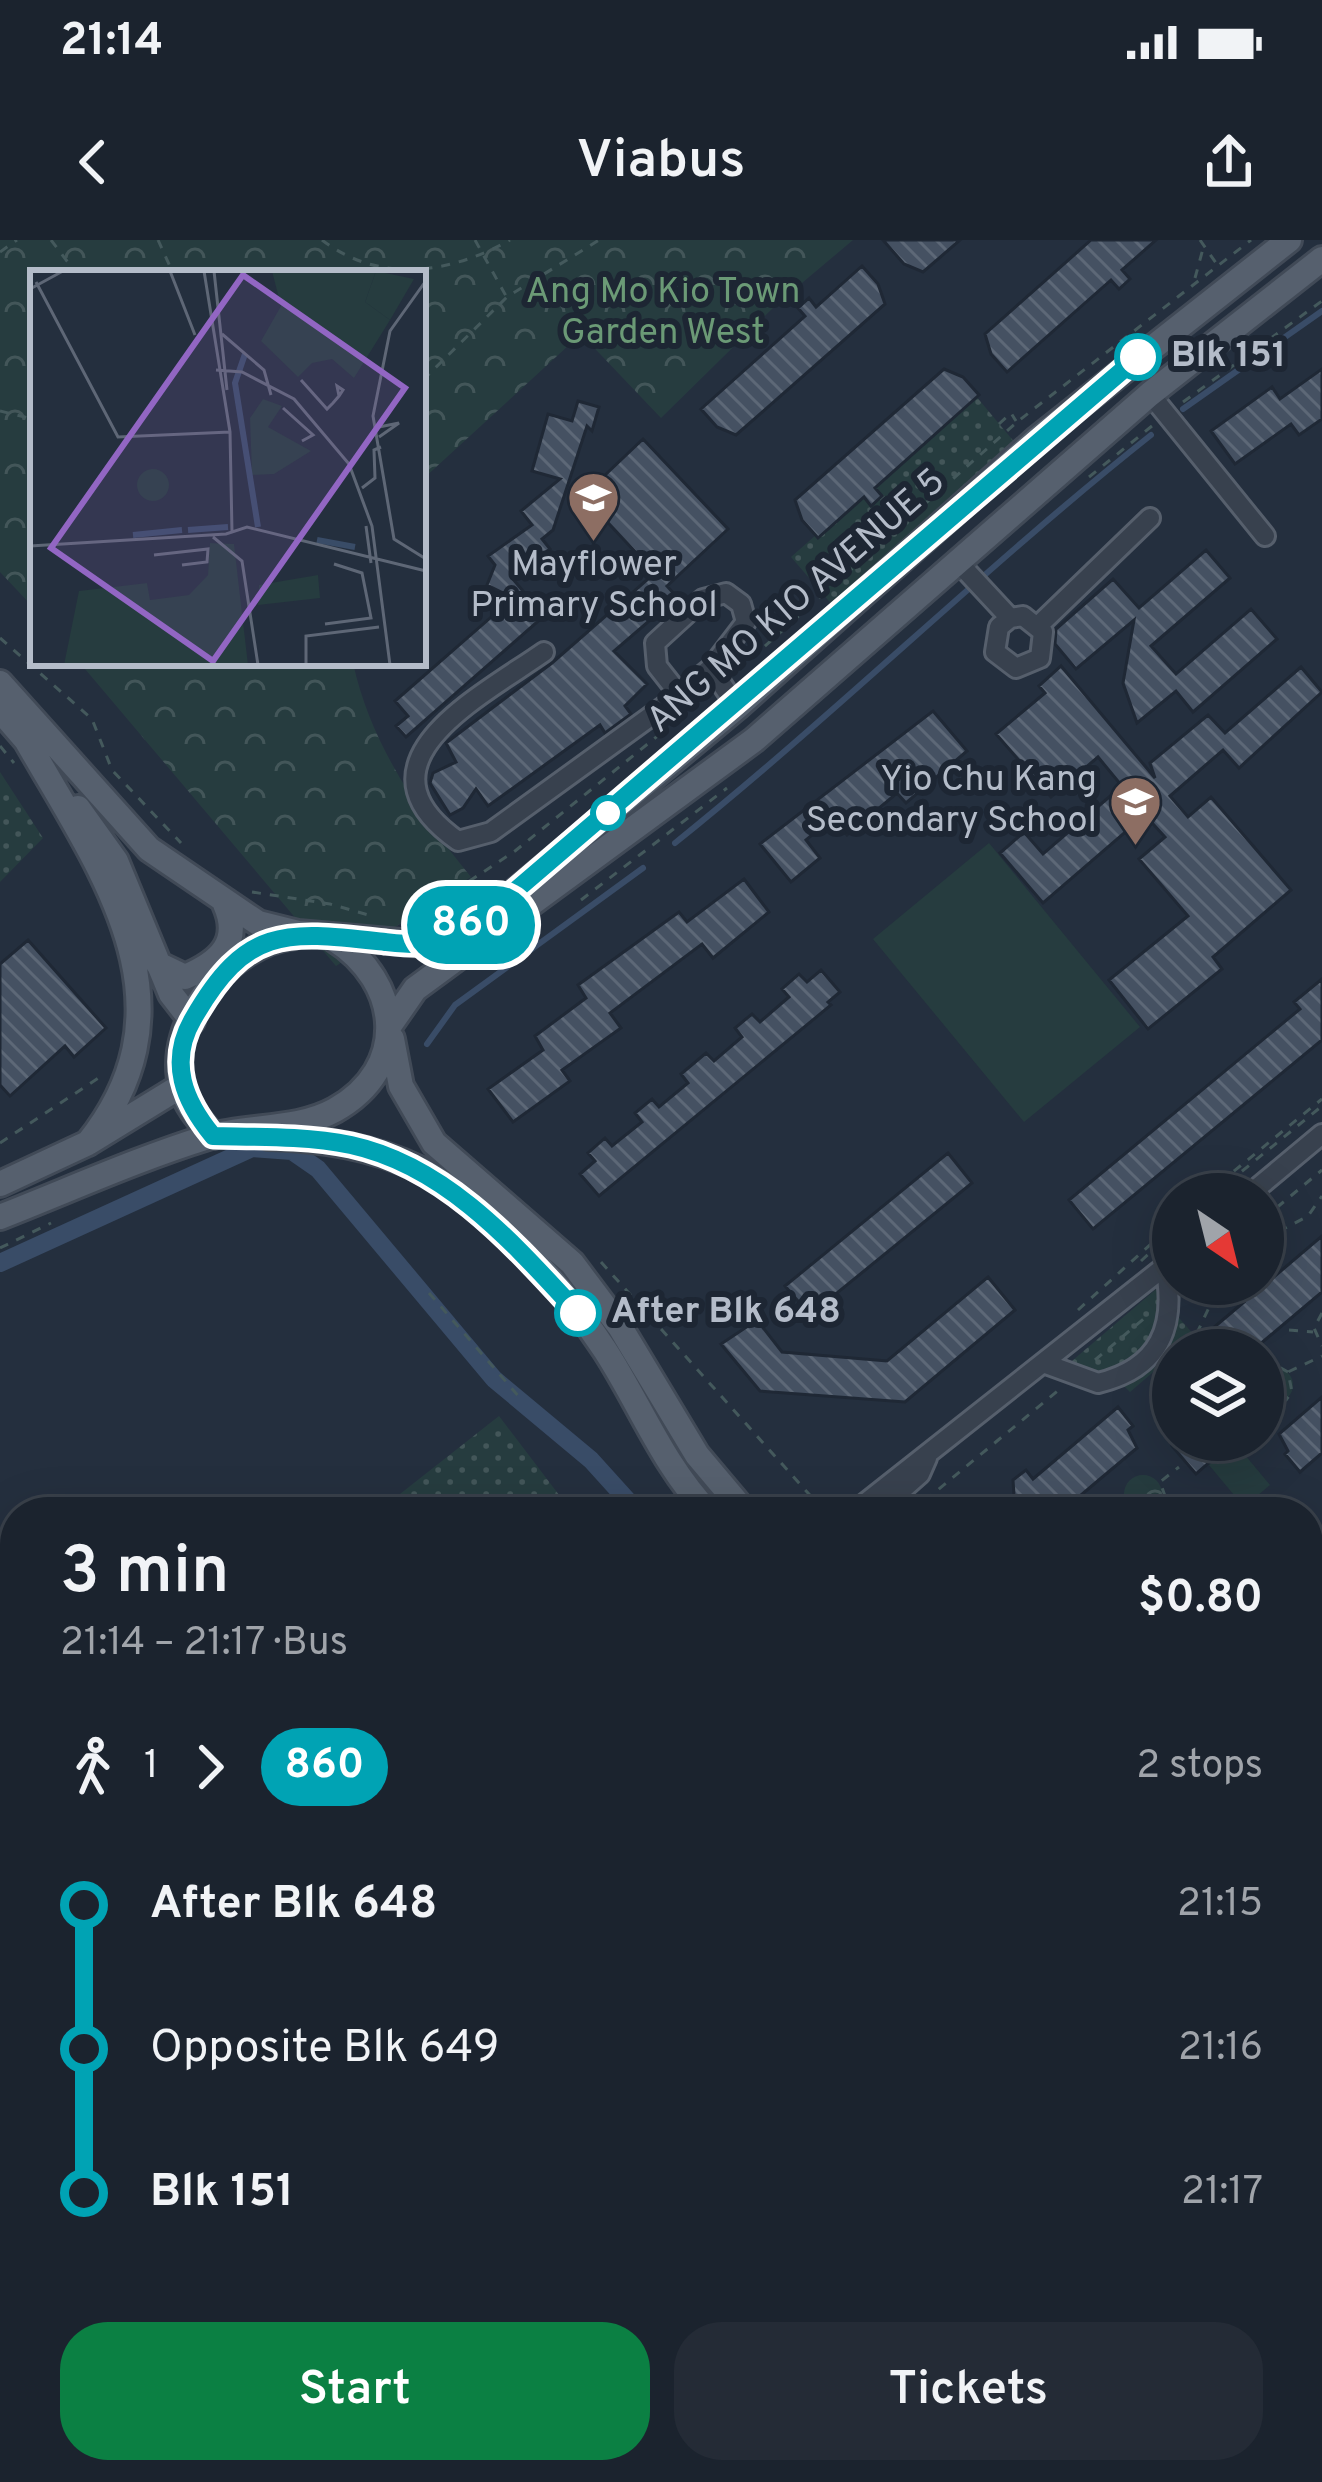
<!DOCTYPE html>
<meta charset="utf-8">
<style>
:root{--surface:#1b232e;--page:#242b36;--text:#f1f3f6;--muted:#a0a4aa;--line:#39404a;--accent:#0b8043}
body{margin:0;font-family:Overpass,sans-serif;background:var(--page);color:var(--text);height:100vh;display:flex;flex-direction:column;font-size:45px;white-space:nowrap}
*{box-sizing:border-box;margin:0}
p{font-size:39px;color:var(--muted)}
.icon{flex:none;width:66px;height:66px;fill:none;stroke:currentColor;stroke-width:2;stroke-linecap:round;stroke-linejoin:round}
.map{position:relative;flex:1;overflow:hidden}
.side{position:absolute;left:0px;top:1257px;width:1323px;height:987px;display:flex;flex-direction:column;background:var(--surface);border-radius:48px 48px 0 0;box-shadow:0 12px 48px #0002,0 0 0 3px var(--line)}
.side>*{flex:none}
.badge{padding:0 24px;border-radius:39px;font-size:42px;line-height:78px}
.needle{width:78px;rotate:145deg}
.controls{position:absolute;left:1152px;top:933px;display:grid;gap:24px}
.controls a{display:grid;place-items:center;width:132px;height:132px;border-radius:50%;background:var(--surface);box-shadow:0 12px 48px #0002,0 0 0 3px var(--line);font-size:60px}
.map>.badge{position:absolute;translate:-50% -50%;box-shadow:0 0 0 6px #fff}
.legs{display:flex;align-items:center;gap:18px;height:132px;padding:0 60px;font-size:39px}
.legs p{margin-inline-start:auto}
.overview{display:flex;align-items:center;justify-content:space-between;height:204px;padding:0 60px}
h1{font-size:66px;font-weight:600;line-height:90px}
.button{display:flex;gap:24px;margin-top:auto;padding:24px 60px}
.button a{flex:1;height:138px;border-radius:48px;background:var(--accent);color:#fff;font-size:48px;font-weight:600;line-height:138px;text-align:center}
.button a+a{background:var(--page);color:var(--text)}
ul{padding:0 60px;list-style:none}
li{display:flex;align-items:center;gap:42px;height:144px;font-size:45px}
li i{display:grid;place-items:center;width:18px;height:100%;margin:0 15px;background:currentColor}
li i::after{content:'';width:30px;height:30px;margin:-15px;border:9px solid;border-radius:50%;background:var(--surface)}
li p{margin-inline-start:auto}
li:first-child i{background:linear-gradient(#0000 50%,currentColor 0)}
li:last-child i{background:linear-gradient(currentColor 50%,#0000 0)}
.status{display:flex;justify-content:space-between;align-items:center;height:84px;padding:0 60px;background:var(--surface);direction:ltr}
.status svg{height:33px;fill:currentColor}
header{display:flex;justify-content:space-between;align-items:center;height:156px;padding:0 60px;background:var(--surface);font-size:54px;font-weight:600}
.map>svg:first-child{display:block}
</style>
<div class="status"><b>21:14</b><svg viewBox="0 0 49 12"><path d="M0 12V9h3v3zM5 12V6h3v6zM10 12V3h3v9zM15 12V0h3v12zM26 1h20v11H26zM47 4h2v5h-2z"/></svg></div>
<header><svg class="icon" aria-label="back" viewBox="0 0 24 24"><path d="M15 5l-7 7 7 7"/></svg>Viabus<svg class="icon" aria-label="share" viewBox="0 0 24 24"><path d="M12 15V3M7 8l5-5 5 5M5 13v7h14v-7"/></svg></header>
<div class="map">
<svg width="1322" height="2242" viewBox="0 0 1322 2242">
<defs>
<pattern id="grass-dots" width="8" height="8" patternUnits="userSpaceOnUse" patternTransform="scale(3)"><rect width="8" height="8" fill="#263c3f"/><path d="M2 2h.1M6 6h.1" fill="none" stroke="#435659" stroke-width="1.8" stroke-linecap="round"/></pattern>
<pattern id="park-crowns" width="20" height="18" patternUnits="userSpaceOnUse" patternTransform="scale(3)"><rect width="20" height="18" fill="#263c3f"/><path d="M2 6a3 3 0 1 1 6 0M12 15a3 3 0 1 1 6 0" fill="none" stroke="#435659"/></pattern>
<pattern id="building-back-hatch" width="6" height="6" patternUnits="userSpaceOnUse" patternTransform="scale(3)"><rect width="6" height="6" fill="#455162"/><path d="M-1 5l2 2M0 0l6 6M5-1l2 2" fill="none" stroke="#5d6877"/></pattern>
</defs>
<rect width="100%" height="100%" fill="#242f3e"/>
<path fill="url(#grass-dots)" d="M975,155l41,49 -182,163 -43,-50z
M0,532l43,66 -43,44z
M1168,1039l4,31 23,26 -65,56 -13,-13 -58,-7z
M499,1176l73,96h-189l3,-7z"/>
<path fill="url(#park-crowns)" d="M0,0h853l-76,64 -116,114 -80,-84 -158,145v-206h-390v334l-33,-35z
M80,423h273c18,82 66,150 118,214l-135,89z
M1259 1145a17 17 0 1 1 34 0a17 17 0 1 1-34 0Z
M1124 1254a19 19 0 1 1 38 0a19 19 0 1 1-38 0Z"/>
<path fill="#263c3f" d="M989,603l151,184 -116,95 -151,-183z
M1235,1203l35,42 -26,22 -35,-42z
M312,2229h690l8,13h-698z"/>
<path fill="#394c67" d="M420,2229h98l-10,13h-91z"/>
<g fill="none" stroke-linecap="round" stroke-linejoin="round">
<path stroke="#394c67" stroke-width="6" d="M1183,169l139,-98
M675,603c163,-131 312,-278 476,-408
M427,804l28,-39 188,-137
M363,976l2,11"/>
<path stroke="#394c67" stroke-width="18" d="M0,1023l252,-115 40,3 26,18 176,210 97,81 47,52"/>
</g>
<path fill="url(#building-back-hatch)" stroke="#1f2835" stroke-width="3" d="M883,0h77l-37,32 -19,-8z
M1091,0h65l-34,30 8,9 -11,10 -8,-9 -104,92 -16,-18 -6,-20z
M862,26l16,18 7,20 -149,131 -19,-8 -16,-18 104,-93 -7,-8 11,-10 7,9z
M944,129l19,8 16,18 -104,93 7,8 -11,10 -7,-9 -46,41 -16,-18 -7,-20z
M1322,129v50l-23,16 -8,-11 -56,40 -24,-33 61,-44 8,12z
M578,161l21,6 -7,24 -5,-5 -34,104 -11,9 8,10 -38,29 32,38 -138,121 -10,-11 12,-10 -13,-15 118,-103 -26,-13 8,-20 -7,-9 44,-31 -11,-14 39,-32 -28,-8 16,-57 24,7z
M643,199l85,90 -61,57 10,11 -63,54 33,33 -22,22 6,8 -26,19 -5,-8 -112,81 -12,-17 -13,19 -13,7 -20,-32 3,-10 23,-11 -10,-19 106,-80 103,-90 -72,-77z
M1206,310l24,28 -79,68 25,28 75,-65 26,30 -84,73 -17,-21 -39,32 -14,-40 11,-63 -58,49 -21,-25 1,-15 57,-50 26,29z
M1061,426l94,112 -5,-15 58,-48 17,18 76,-66 21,25 -83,76 -16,-18 -53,46 18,21 23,-20 80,93 -78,67 9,12 -74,60 -39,-49 79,-64 -49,-57 26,-22 -20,-22 -102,88 -43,-50 24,-21 19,22 79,-68 -24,-29 -47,40 -55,-63 49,-41 -6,-7z
M933,471l34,40 -61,52 -9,-10 -50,42 -15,-17 -26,22 14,18 -29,24 -31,-38z
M744,639l25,33 -56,46 -11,-14 -92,69 11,15 -59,42 8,11 -57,41 -25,-33 55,-39 -8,-14 51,-38 -8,-13 101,-73 8,10z
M28,700l78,88 -32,29 -9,-11 -55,50 -10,-11v-121z
M821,730l19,22 -12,10 3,3 -232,191 -19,-22 15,-13 -7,-8 17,-15 7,8 30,-24 -7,-9 17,-14 7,8 29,-24 -7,-9 25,-21 8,8 28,-24 -7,-9 17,-14 8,8 29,-25 -7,-8 17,-15 8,8z
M1322,739v61l-229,189 -24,-29 231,-191 -6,-7z
M948,913l24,30 -162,132 -25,-29z
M1322,996v56l-69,58h-66l57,-48 -8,-9 11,-9 8,9z
M988,1037l27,33 -110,92 -145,-11 -39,-47 36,-24 25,32 105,9z
M1322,1157v56l-22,19 -15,-18 3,-3 -9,-17z
M1118,1167l15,19 -5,4 9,18 -37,31 -39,33h-67l20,-17 -1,-15 13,-10 7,9z
M1180,1200h55l-39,34 -24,-28z
M1322,1435v56l-14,12v-57z
M1322,1603v46l-14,12v-46z
M15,2049v93l-15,4v-93z"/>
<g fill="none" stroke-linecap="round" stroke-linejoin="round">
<defs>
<path id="minor" d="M1150,154l115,142
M957,321l53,57 13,-2 20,16 -3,26 -24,10 -21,-16 4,-25 11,-9
M1038,386l112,-108
M544,412c-64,45 -197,111 -86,189l33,-9 171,-124 49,-40 35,-46 -5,-18 -15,-11 -23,6 -48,44 2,23 22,28
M711,428l26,39
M1250,954l72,-60
M1046,1124l52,19c62,-15 79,-57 67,-117
M854,1272l319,-252
M877,1272l43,-38 7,-16
M0,1924l12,-17
M172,2229l7,13"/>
<path id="major" d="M0,443l149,166 109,74 40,10 124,11 24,-3 41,-26 250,-208 300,-268 252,-199
M0,470l32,37
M25,498c73,129 177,263 63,405
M78,568l38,53 55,133 21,27
M158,724l27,13c35,-15 57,-35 40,-73
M390,785l25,-36 339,-249 396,-346 172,-135
M392,799l9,47 33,57 138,120 48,64 77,128 48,57
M213,896c-12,-14 -27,-30 -31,-48 -18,-66 49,-146 113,-152
M269,897c52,2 104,9 152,33 71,38 140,113 184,180 35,54 58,115 103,162
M0,944l88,-41 93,-57
M0,977c69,-27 137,-58 208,-80 41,-12 89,-6 127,-27 75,-42 67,-128 -1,-171
M0,1569l15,7
M0,1603l15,7
M1308,1869l14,13
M1308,1908l14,9
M1308,1935l14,19"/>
</defs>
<use href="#minor" stroke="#565f6c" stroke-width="24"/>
<use href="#major" stroke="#414a57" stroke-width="30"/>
<path stroke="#44595c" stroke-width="3" stroke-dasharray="9 9" stroke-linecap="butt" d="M51,0l25,33
M158,0l15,33
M322,0c57,44 128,34 188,0
M475,0l31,56
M1200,0l16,23
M0,12l17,-12
M1195,38l9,-33
M423,140l84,-83 92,-57
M1183,162l139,-101
M0,171l33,8
M999,184l12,-11 5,8
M1089,237l63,-51
M0,398l92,81 20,51 69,73
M738,430l279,-248 234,-182
M0,506l14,17
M252,652l78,12 42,12
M581,660l146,-112
M409,681l106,-70 150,-121
M0,903l103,-68
M1206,954l116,-95
M1214,954l108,-88
M1263,979l59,-49
M1263,1000l45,-24 14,-20
M0,1008l51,-25
M1141,1021l32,-30
M601,1022l224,250
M429,1053l92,106
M1078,1070l95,-86
M1322,1073l-8,15 8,18
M1289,1090l24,2
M1189,1110l31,-66
M1095,1120l52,-44
M1263,1130l16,-3 9,5
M1263,1161l23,-1 6,-8 -4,-20 34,-16
M911,1272l149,-123
M1155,1272l10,-16 -5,-14 19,-15
M0,1534l15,6
M0,1634l4,2
M0,1650l15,8
M1308,1793l14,17
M1311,1973l11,26
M0,2012l15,-7
M776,2229l62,13
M914,2229l30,13
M579,2242l12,-13
M694,2242l32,-13"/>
<use href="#minor" stroke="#38414e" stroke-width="18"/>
<use href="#major" stroke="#56606e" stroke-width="24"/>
<defs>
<path id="rail" d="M0,1650l15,7
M0,1690l15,5
M1308,1943l14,3
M1308,1985l14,4"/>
</defs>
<use href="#rail" stroke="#5a6575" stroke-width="10"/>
<use href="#rail" stroke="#1d2633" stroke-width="6" stroke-dasharray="18" stroke-linecap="butt"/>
</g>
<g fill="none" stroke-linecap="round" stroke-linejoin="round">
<defs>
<path id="line-1" d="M578,1073c-63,-68 -131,-147 -227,-168 -45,-9 -92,-8 -138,-9 -29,-35 -45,-74 -20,-117 54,-94 92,-88 192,-77 19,2 45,5 63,-3 14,-5 27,-16 39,-24l651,-558"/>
</defs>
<use href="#line-1" stroke="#fff" stroke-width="27"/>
<use href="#line-1" stroke="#00a3b4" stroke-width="18"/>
</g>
<defs>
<symbol id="school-pin" viewBox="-11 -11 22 30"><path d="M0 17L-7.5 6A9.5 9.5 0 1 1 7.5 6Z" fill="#8d6e63" stroke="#1d2633"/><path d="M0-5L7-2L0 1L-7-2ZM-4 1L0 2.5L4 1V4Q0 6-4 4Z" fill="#fff"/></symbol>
</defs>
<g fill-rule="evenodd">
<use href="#school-pin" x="564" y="228" width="59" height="81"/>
<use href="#school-pin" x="1106" y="532" width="59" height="81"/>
</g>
<g fill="#fff" stroke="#00a3b4" stroke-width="6">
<circle cx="1138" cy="117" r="21"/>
<circle cx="608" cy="573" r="15"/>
<circle cx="578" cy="1073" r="21"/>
</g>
<g text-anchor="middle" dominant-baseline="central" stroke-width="12" stroke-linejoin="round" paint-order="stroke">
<g font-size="36" fill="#6b9a76" stroke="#1d2633">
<text x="663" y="53">Ang Mo Kio Town<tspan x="663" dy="41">Garden West</tspan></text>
</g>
<g font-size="36" font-weight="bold" fill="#b4bcc9" stroke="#1d2633" text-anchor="start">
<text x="1171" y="117">Blk 151</text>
<text x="611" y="1073">After Blk 648</text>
</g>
<g font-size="36" fill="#b4bcc9" stroke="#1d2633">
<text x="594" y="326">Mayflower<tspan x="594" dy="41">Primary School</tspan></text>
<text x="1097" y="541" text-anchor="end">Yio Chu Kang<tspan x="1097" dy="41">Secondary School</tspan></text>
</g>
<g font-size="36" fill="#b4bcc9" stroke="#1d2633">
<text transform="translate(797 362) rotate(-41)">ANG MO KIO AVENUE 5</text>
</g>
</g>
<g transform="translate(30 30)">
<rect width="396" height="396" fill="#242f3e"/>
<path d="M346,1l38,8 -24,41 -25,-18zM233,129l19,7 -14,21 43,24 -37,23 -22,1 -2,-57zM288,305l2,23 -62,7 1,-20z" fill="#263c3f"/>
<path d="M180,273l24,1 14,121h-184l15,-74 68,-8 3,17 39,-5 19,-20z" fill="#263c3f"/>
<path d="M242,1h104l-11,31 25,18 -36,58 -22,-19 -20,4 -14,14 -37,-36 20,-35zM107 215a16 16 0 1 1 32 0a16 16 0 1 1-32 0Z" fill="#263c3f"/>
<path fill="none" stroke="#394c67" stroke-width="6" d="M215,84l-10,29 23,144M158,260l40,-3M103,265l49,-5M287,270l38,7"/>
<path fill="none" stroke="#5e6776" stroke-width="3" d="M140,1l25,64M174,1l26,161 2,100M184,1l13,119M6,12l82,155 112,-5M395,12l-35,49 -17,85 21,123 32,20M0,19l33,-18M192,64l42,36 7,25M186,100l26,2 52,27 55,65 23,62 18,139M271,110l26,29 6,-6 6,-7 4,-6 -6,-4 2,10M253,138l30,27 -11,6M344,158l25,-5 -20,14M332,218l13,-10 -1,-28 7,-3M336,256l5,37M183,267l29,24 16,104M0,276l196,-12 21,-7 179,44M124,285l54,-6 -1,13 -25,3M295,354l46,-6 -9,-45 -28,-9M276,395v-29l73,-9"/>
<path fill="#9266c3" fill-opacity="0.15" stroke="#9266c3" stroke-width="6" d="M213,5l162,113 -192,273 -162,-113z"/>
<rect width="396" height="396" fill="none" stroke="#b4bcc9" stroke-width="6"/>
</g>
</svg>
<div class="controls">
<a><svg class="needle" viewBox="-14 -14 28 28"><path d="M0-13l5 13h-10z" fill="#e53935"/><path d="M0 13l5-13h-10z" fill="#a0a4aa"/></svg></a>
<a><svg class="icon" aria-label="layers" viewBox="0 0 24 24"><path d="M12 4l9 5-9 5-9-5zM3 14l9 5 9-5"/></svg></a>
</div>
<b class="badge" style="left:471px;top:685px;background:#00a3b4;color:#fff">860</b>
<section class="side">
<div class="overview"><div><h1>3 min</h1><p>21:14 – 21:17 · Bus</p></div><b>$0.80</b></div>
<div class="legs"><svg class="icon" aria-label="walk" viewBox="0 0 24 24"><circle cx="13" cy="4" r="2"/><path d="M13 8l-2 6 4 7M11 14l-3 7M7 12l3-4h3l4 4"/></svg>1<svg class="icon" aria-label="forward" viewBox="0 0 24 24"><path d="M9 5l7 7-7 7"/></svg><b class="badge" style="background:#00a3b4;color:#fff">860</b><p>2 stops</p></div>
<ul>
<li><i style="color:#00a3b4"></i><b>After Blk 648</b><p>21:15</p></li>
<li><i style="color:#00a3b4"></i><span>Opposite Blk 649</span><p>21:16</p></li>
<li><i style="color:#00a3b4"></i><b>Blk 151</b><p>21:17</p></li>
</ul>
<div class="button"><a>Start</a><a>Tickets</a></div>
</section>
</div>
